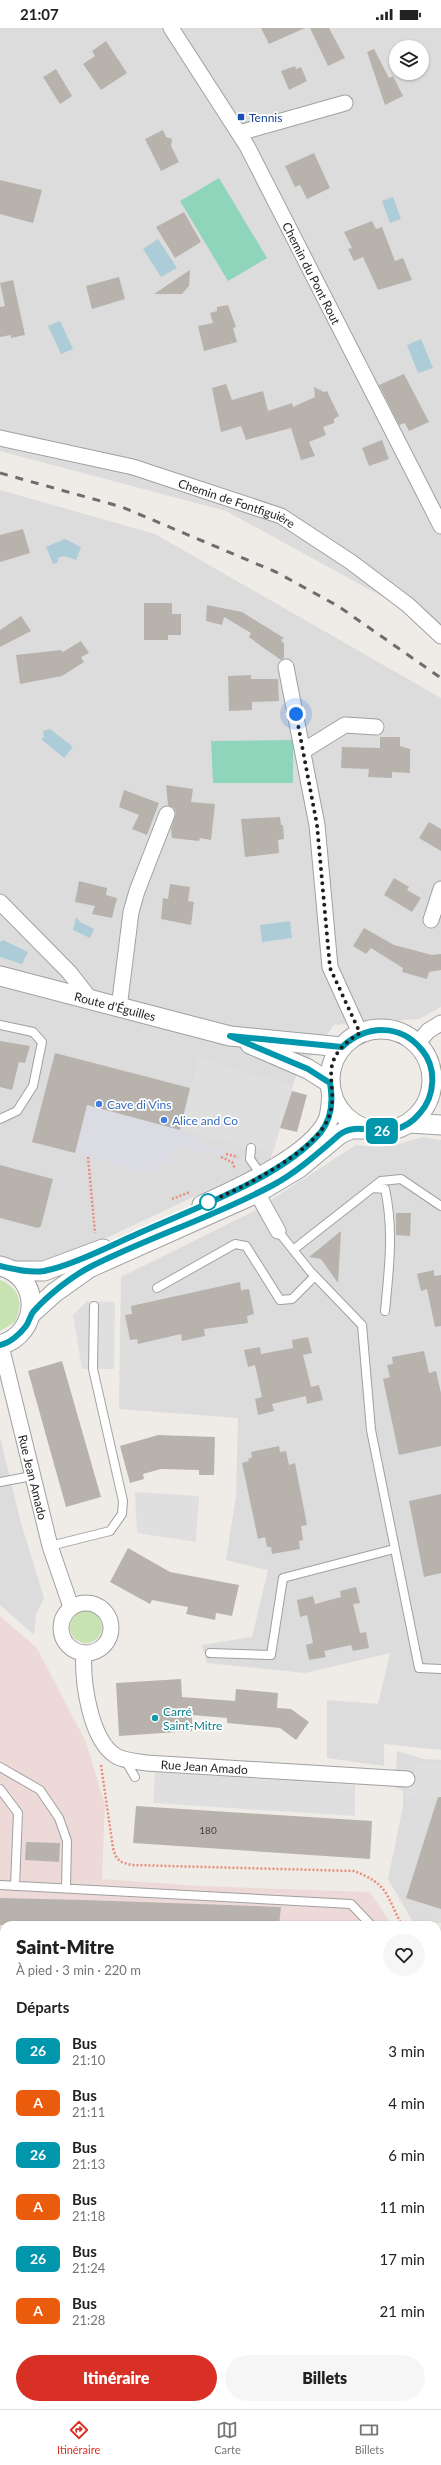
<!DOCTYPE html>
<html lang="fr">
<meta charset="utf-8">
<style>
:root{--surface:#fff;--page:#f6f6f6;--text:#222;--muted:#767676;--line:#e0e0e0;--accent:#d93025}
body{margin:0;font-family:Lato,sans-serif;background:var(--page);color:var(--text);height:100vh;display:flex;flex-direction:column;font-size:15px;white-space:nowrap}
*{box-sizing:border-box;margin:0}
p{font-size:13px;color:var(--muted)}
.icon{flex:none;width:22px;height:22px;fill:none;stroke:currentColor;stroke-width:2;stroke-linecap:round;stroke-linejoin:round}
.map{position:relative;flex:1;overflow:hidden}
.drawer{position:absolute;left:0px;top:1893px;width:441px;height:488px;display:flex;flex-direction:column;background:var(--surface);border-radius:12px 12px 0 0;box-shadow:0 1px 3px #0004}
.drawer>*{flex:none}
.badge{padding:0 8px;border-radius:6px;font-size:14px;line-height:26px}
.tools{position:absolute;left:389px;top:12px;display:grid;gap:8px}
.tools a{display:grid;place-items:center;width:40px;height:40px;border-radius:50%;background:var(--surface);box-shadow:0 1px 3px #0004;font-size:20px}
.you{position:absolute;width:20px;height:20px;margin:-10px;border:3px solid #fff;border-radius:50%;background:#1a73e8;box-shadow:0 0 0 6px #1a73e833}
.map>.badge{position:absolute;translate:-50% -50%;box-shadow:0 0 0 2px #fff}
h2{padding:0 16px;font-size:15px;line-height:36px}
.round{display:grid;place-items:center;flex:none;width:42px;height:42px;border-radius:21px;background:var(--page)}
.overview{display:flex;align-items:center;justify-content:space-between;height:68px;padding:0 16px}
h1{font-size:19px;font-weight:800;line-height:30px}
.action{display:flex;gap:8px;margin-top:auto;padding:8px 16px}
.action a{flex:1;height:46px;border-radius:24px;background:var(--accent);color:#fff;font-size:16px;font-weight:800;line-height:46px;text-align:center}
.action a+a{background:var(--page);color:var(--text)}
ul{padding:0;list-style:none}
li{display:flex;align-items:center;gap:12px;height:52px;padding:0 16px}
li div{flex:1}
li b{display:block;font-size:15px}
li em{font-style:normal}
li .badge{min-width:44px;font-weight:700;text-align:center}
.status{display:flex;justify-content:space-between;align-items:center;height:28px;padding:0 20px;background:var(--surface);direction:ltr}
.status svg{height:11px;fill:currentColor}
.tab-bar{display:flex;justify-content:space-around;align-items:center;height:56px;border-top:1px solid var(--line);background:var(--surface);font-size:11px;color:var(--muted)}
.tab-bar a{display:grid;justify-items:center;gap:2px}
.tab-bar .selected{color:var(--accent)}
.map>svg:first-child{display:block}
</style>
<div class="status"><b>21:07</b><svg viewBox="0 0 49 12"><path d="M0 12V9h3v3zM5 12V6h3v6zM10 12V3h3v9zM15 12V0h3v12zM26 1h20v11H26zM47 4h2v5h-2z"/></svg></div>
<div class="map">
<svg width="441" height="2381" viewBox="0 0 441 2381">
<rect width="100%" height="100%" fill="#efece7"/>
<path fill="#dddcdc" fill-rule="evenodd" d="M0,0h441v601l-215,-118 -226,-60zM396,19h26v26h-26z
M0,462l155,44 286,164v309l-22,12 -85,6 -38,51 -26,85 -202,95 -68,9z
M422,1109l19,3v610l-57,-6v22l-57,-8v-58l51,4 12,-51 -85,20 -98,-10 -5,-18 50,-8 16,-67 -42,-10 10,-64 2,-78 -119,-9 2,-132 131,-65 104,-67 22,2 22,-3z
M0,1409l21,86 23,75 -8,16 -2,21 -34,-30z
M397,1723l27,8 17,1v163l-28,-1 -25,-43 15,-73v-16l-8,-2z"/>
<path fill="#eddad8" d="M0,1588l37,32 49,94 19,63 -3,74 99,7 169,6 22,33h-388v480h433v-454h4v458h-441z"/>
<path fill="#c8e3b2" d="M0,1252c19,7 24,24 15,42l-15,9z
M70 1599a16 16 0 1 1 32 0a16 16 0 1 1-32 0Z
M0,2357l4,1v19h39v4h-43z"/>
<path fill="#8ed5bc" d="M219,150l48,80 -39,23 -48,-80z
M293,712v43h-80l-2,-42z"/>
<path fill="#dfdfdf" d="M199,1030l94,28 -20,66 -93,-22z
M87,1273l28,1 -1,67h-32l-9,-54z
M135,1464l64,4 -3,46 -59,-9z
M416,1734l25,1v38l-35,-3 3,-25h6z
M155,1744l200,13v31l-202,-13z
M437,2344h4v37h-398v-4h394z"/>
<path fill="#dbdbe4" d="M87,1077l99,26v3l11,4v4l30,8 -2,8 -50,-13 -5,22 -13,-4 -3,12 -79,-22z"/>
<path fill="#acccd7" d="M393,169l8,22 -11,4 -8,-22z
M158,211l19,29 -16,9 -18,-28z
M60,293l13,28 -12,5 -13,-28z
M421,311l12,29 -15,5 -11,-28z
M65,511l16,8 -5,13 -12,-4 -6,2v4l-5,2 -7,-17z
M50,701l23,18 -9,11 -23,-19 3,-2 -1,-6z
M76,889l4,5 14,7 -4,9 -17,-8z
M290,893l2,17 -30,4 -2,-17z
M3,912l25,12 -6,12 -22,-7v-15z"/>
<path fill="#b8b2ad" d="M261,0h44l-36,16z
M310,0h19l16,30 -17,8z
M106,13l21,32 -26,17 -18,-26 12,-8 -3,-5z
M374,21l15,29 4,-2 10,20 -18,9 -18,-53z
M295,38l1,3 5,-2 6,14 -18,9 -8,-19z
M56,41l16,27 -12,8 -17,-27z
M163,102l3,7 6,2 -1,7 8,16 -18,9 -16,-32z
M314,125l16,35 -23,11 -7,-14 -5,2 -10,-21z
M0,152l42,10 -9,33 -33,-9z
M184,184l17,30 -26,16 -19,-31z
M372,193l4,8 6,-2 13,34 8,-3 9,22 -34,10 -15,-33 -9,4 -6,-12 4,-1 -8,-16z
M190,242l-1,16 -7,8h-28z
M119,249l6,22 -33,10 -6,-23z
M13,252l12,55 -14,3v-3l-11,2v-30l5,-1 -5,-23z
M228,277l8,22 -3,1 4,14 -33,9 -6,-25 15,-3 -3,-10 7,-2v-4z
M404,346l25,48 -20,9 -4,-8 -6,2 -20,-40z
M226,356l6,16 31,-9 5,20 24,-8 1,4 22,-10 -1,-10 10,5 3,-1 12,25 -5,3v4l-11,4 3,8 -17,7 6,14 -14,4 -10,-32 -45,12 -5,-14 -20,6 -9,-44z
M382,412l7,19 -20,7 -7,-18z
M23,501l7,24 -30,9v-27z
M144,575h28v11h9v21h-13v5h-24z
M207,577l35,7 42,26 -3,2 3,4v14l-3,2 -20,-14 -12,-9 2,-4 -27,-16 -2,8 -16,-4z
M21,588l10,15 -31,16v-17z
M81,613l8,12 -8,4 3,5 -22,14 -42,8 -4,-29 45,-5 2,2z
M251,647v4h27l1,22 -27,1v8l-23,1 -1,-35z
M380,709h20v9l10,3v24l-18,-1v6l-24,-1 1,-8 -28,-1 1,-21 38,1z
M166,757l27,4 -2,13 24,2 -4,36 -11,-2 -1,3 -27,-3 -1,-9 5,-16 -2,-5 -6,-3z
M124,762l35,13 -12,32 -15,-6 7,-14 -20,-8z
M280,789l1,8h2l1,14 -6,1 1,13 -34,4 -4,-38z
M429,794l12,7v22l-22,-13z
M394,850l15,9 -2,3 14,8 -9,14 -28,-17z
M79,853l28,7 -1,7 11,3 -5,20 -20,-4 3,-8 -20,-4z
M170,856l20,3 -2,14 6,1 -3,23 -30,-6 2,-21 5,1z
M364,900l30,17 38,10 9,-1v16l-12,2 -2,7 -25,-7 1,-4 -32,-20 -5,6 -13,-8z
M0,1013l30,5 -5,17 -6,-1 -7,28 -12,-3z
M55,1025l135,35 -10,42 -93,-25 -12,48 -43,-11z
M292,1063l15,4 -10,37 -17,-4z
M0,1137l53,14 -12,47 -3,2 -38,-10z
M396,1185h15l-1,23 -14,-1z
M341,1203l-3,52 -17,-24 -12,-2z
M434,1242v6l7,-1v51l-6,1 -8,-38 -6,2 -4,-17z
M240,1254l1,8 8,-1 5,25 -7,2 1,7 -44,6 1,7 -23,5 -1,-7 -43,10 -1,-5 -7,1 -5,-25 7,-1 -1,-8z
M308,1309l4,16 -9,2 8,32 8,-2 4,15 -16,4 -1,-8 -34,8 2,7 -16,4 -3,-16 7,-2 -7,-32 -7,2 -4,-17 16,-3 1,7 32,-6 -1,-8z
M424,1323l5,22 7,-2 5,22v53l-42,9 -16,-76 7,-2 -3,-12 6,-1 -1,-7z
M62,1333l39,136 -35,10 -38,-136z
M158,1407l57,2 -1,38h-15v-5l-38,-1 -18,5 1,5 -14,4 -10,-37z
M279,1418l1,6 6,-1 3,14 6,-2 12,62 -6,1 2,14 -4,1 1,8 -28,5 -1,-7h-4l-2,-10 -7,2 -16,-76 7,-2 -1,-2 4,-2 -1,-5z
M441,1466v79l-17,4 -15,-76z
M128,1520l42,24 69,13 -7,31 -16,-3 -1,7 -29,-6 2,-7 -36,-7 -2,4 -40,-22z
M356,1559l4,16 -7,1 7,29 6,-1 3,16 -16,3 -2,-6 -27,6 2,6 -17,3 -3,-15 7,-2 -6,-28 -7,2 -3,-17 16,-4 2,8 26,-7 -1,-6z
M181,1651l1,18 53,4 1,-12 42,4 -1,15 14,1 18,13 -13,18 -16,-12 -53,-5v-5l-35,-3v16l-73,5 -3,-53z
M438,1769h3v112l-35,-11z
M136,1778l236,15 -2,38 -237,-16z
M26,1814l34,1 -1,19 -34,-2z
M0,1870l84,2 197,7 -2,18h-279z"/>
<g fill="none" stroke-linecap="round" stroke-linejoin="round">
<defs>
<path id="service" d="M0,997l33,7 9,10 -9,44 -16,25 -17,8
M251,1120l-1,11 12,17
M372,1160l13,1c9,40 4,81 0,122
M278,1203l32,40 52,54 9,105 48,238 22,1
M293,1222l88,-69 20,-2 40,27
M157,1260l78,-44 11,2 34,54 12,-1 23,-23
M0,1454l32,-6
M50,1518l60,-15 12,-17 1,-13 -30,-132 1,-63
M210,1625l61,2 12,-77 111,-29
M125,1732l10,17
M0,1739l40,23 19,28 8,23 -1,47
M0,1761l18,24 -3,73
M0,1857l351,19 20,21
M437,1943h4
M0,2338h4
M437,2351h4
M0,2352l4,1
M51,2377l4,4
M89,2381l3,-4"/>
<g id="minor">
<path id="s1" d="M171,0l76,118 194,380"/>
<path d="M239,105l106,-30"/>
<path id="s2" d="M0,410l133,29 148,49 70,46 57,43 33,31"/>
<path d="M286,639l31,158 13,142 30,66"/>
<path d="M303,723l42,-26 31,2"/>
<path d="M0,874l69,70 22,28"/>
<path d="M431,892l10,-31"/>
<path d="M119,980l12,-96 6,-21 30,-77"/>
<path d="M417,1016l11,-13 13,-8"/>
<path d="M257,1165l21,38"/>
<path id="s3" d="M1,1318l49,200 21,61"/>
<circle cx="86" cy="1600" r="25"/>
<path id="s4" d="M84,1625c-2,28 6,87 32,103 8,5 20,5 30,7l261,16"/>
</g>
<g id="tertiary">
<path id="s5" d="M0,948l230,60 112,11"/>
<circle cx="381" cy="1052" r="51"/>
<path d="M250,1016l58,25 22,14"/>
<path d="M410,1095l31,2"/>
<path d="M202,1177c35,-16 110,-49 126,-85 3,-8 3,-17 4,-27"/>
<path d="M0,1238c42,10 41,68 0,79"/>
<path d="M13,1243h31l59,-22"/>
<path d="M32,1285l22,-20 35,-25 168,-75 42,-25 41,-34 11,-5h15"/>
</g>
</defs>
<use href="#service" stroke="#a0a0a0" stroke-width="10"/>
<use href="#minor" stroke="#a0a0a0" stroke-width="17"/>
<use href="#tertiary" stroke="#a0a0a0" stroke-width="21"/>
<path stroke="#ea8c7c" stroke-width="2.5" stroke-dasharray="2 2" stroke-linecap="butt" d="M226,1126l12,3
M88,1129l7,76
M221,1129l11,5 3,7
M172,1171l18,-7
M101,1737l12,83c3,12 7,15 20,17l221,6c35,13 32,25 48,54
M437,1908h4
M343,2380v-3
M21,2381l2,-4
M118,2381l1,-4
M384,2381v-4
M414,2381v-4"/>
<use href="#service" stroke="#fff" stroke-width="8"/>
<use href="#minor" stroke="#fff" stroke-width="15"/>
<use href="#tertiary" stroke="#fff" stroke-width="19"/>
<path stroke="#6d6d6d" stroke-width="3" stroke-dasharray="8 8" stroke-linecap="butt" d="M0,445l122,34 154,65 62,34 103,72"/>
</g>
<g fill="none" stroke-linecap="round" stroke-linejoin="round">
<defs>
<path id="line" d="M0,1238c14,3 29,7 44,5 27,-5 68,-26 93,-37 55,-25 145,-56 184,-102 11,-14 12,-32 9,-49l-22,-14 -78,-33 112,11c24,-22 58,-24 80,3 15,18 13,46 -2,63 -28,34 -59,4 -81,22 -21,18 -42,37 -66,50 -59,32 -124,52 -183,82 -19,10 -42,28 -57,45 -3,4 -4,10 -7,14 -6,8 -16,17 -26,19"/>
</defs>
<use href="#line" stroke="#fff" stroke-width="9"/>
<use href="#line" stroke="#0096ac" stroke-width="6"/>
<path stroke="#1f1f1f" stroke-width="4" stroke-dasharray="0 7.2" d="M208,1174c33,-13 104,-49 119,-81 17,-35 -17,-57 33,-88l-30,-65 -13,-143 -21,-111"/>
</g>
<rect fill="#1a4fb4" stroke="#fff" stroke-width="1.5" x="237" y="85" width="8" height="8" rx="2"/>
<g fill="#3f7fe0" stroke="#fff" stroke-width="1.5">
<circle cx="99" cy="1076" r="4"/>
<circle cx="164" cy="1092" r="4"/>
</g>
<circle fill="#fff" stroke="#0096ac" stroke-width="2" cx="208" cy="1174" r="8"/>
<circle fill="#0f9aa8" stroke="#fff" stroke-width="1.5" cx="155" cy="1690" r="4"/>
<g text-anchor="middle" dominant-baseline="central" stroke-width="3.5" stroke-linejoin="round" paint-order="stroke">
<g font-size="10" fill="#454442">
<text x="208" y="1802">180</text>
</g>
<g font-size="12" fill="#164399" stroke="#fff" text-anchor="start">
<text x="249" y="89">Tennis</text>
</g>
<g font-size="12" fill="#1f1f1f" stroke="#fff">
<text stroke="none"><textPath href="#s1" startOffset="283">Chemin du Pont Rout</textPath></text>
<text stroke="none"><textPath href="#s2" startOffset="246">Chemin de Fontfiguière</textPath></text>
<text stroke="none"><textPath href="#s5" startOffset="119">Route d'Éguilles</textPath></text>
<text stroke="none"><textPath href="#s3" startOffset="135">Rue Jean Amado</textPath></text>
<text stroke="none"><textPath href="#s4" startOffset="201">Rue Jean Amado</textPath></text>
</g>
<g font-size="12" fill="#366cbe" stroke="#fff" text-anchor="start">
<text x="107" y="1076">Cave di Vins</text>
<text x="172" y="1092">Alice and Co</text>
</g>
<g font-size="12" fill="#0d838f" stroke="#fff" text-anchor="start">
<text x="163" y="1683">Carré<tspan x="163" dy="14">Saint-Mitre</tspan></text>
</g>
</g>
</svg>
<div class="tools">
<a><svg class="icon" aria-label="layers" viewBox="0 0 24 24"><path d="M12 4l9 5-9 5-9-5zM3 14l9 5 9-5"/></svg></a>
</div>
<div class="you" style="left:296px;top:686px"></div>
<b class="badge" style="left:382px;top:1103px;background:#0096ac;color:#fff">26</b>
<section class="drawer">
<div class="overview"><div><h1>Saint-Mitre</h1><p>À pied · 3 min · 220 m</p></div><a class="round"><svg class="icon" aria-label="heart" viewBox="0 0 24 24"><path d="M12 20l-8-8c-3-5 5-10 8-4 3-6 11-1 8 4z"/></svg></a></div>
<h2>Départs</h2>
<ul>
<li><span class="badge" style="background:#0096ac;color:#fff">26</span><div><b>Bus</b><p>21:10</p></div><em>3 min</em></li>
<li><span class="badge" style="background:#ea5b0b;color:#fff">A</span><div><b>Bus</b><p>21:11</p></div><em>4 min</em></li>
<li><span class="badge" style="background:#0096ac;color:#fff">26</span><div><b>Bus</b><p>21:13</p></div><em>6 min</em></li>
<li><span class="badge" style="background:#ea5b0b;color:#fff">A</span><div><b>Bus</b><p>21:18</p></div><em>11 min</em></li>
<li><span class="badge" style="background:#0096ac;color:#fff">26</span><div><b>Bus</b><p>21:24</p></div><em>17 min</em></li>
<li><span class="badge" style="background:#ea5b0b;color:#fff">A</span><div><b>Bus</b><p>21:28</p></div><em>21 min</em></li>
</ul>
<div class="action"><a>Itinéraire</a><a>Billets</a></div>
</section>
</div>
<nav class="tab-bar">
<a class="selected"><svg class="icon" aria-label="directions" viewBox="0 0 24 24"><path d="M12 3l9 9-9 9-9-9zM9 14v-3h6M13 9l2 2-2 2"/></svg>Itinéraire</a>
<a><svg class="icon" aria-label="map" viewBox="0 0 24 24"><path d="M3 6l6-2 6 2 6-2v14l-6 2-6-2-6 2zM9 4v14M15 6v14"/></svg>Carte</a>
<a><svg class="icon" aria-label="tickets" viewBox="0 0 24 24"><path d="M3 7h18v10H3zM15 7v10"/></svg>Billets</a>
</nav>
